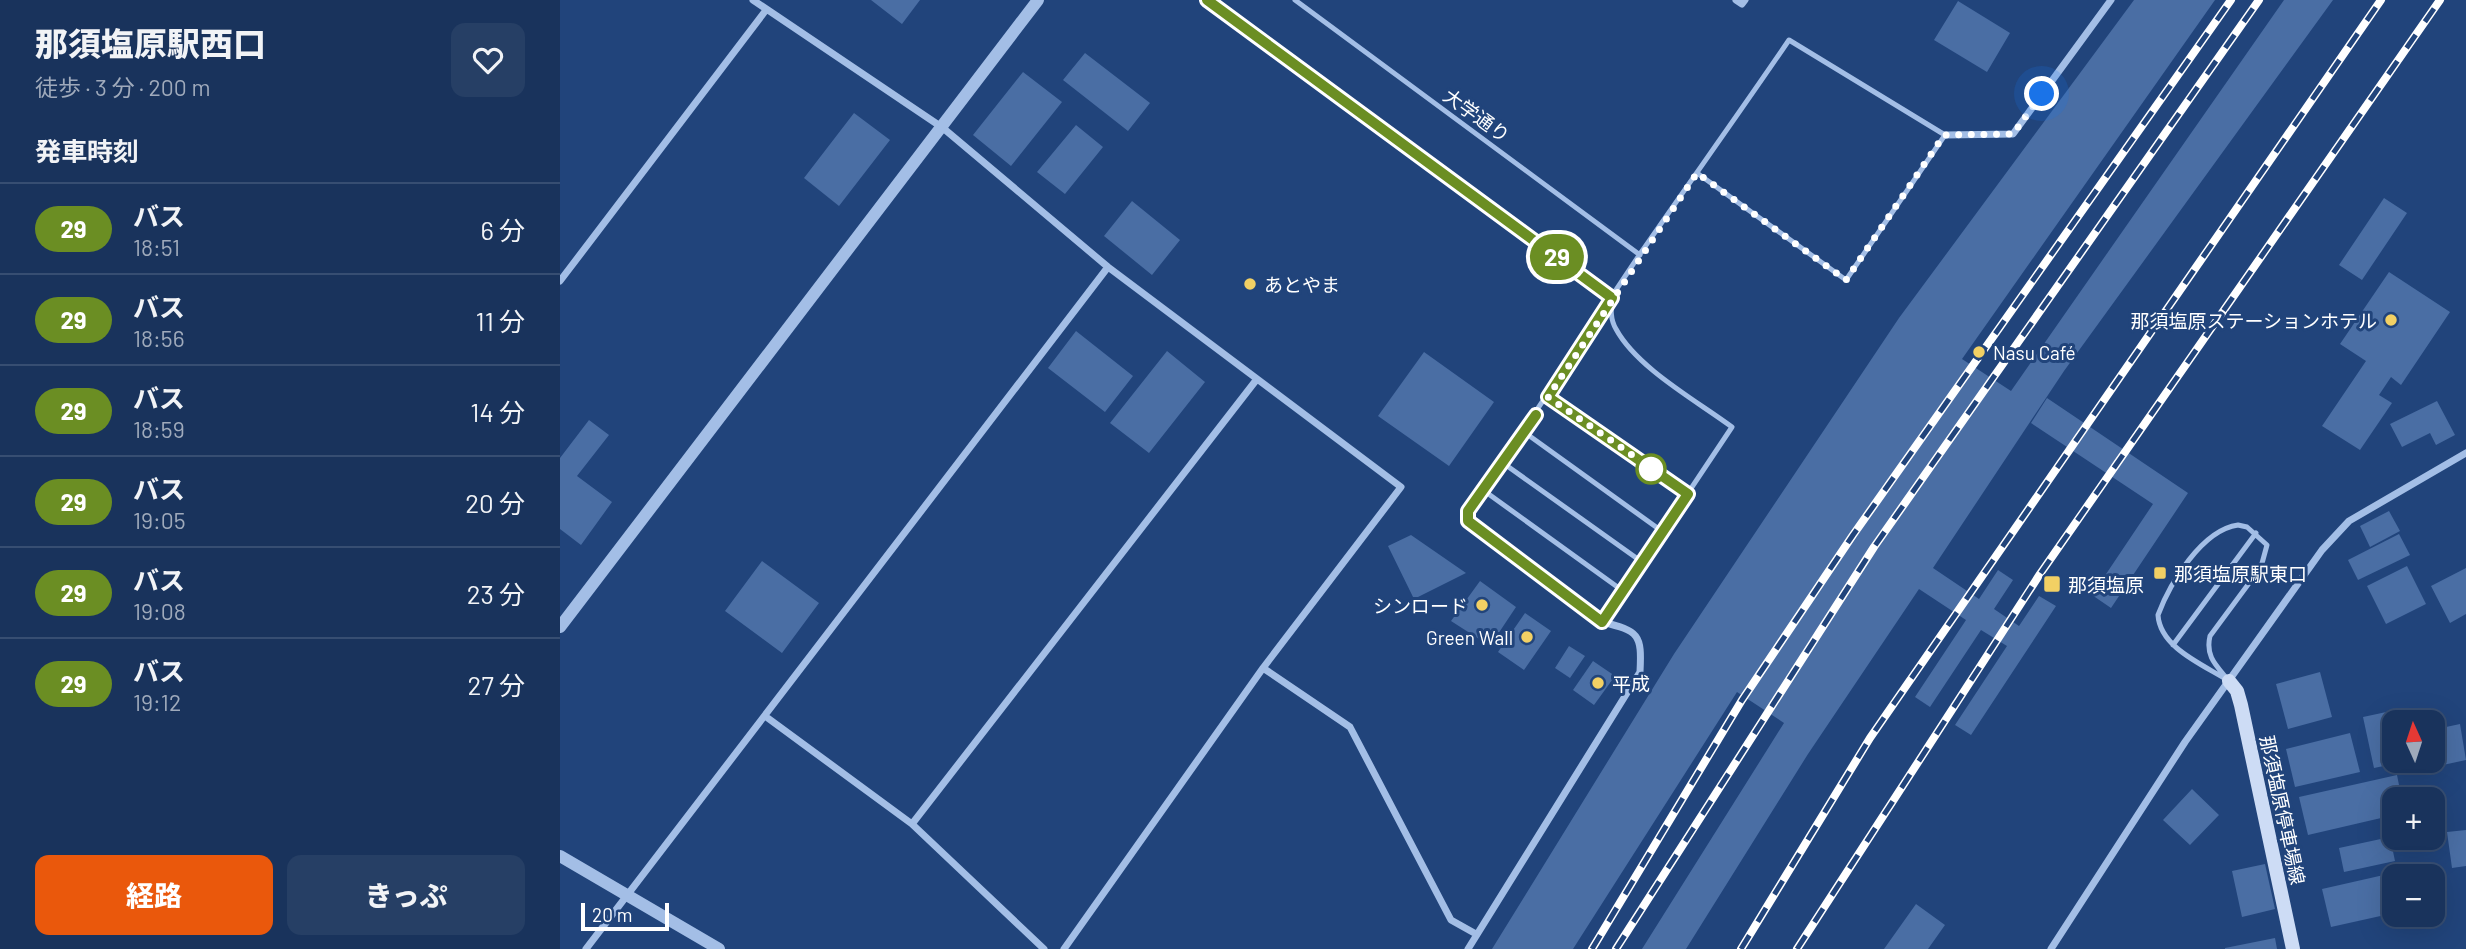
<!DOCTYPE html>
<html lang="ja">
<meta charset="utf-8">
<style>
:root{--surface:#19335c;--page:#263f65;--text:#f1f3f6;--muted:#9faabb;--line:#374e72;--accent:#ea580c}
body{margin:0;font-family:Barlow,"Noto Sans JP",sans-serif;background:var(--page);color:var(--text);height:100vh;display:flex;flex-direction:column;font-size:26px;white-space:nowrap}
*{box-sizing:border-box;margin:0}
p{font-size:23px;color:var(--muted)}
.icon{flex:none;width:38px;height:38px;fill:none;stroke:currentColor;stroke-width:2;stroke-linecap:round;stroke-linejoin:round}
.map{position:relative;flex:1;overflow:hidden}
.panel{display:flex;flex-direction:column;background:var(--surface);width:560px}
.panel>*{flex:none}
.badge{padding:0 14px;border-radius:23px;font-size:24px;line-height:46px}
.needle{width:46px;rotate:357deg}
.tools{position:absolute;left:1822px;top:710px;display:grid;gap:14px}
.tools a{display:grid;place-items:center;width:63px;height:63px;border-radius:14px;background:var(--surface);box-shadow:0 7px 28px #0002,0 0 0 2px var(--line);font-size:35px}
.scale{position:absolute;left:21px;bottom:18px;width:88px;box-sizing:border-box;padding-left:7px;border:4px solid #fff;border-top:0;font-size:19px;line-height:24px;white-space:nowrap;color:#fff;-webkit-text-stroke:5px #21447b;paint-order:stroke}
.you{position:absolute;width:35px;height:35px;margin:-18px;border:5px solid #fff;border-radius:50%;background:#1a73e8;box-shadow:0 0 0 10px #1a73e833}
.map>.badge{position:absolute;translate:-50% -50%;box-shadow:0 0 0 4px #fff}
h2{padding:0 35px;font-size:26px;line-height:63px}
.round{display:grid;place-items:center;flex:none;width:74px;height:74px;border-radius:14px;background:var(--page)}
.head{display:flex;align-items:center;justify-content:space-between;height:119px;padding:0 35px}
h1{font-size:33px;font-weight:800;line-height:52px}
.cta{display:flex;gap:14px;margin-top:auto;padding:14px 35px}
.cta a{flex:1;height:80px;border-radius:14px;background:var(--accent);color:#fff;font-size:28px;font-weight:800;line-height:80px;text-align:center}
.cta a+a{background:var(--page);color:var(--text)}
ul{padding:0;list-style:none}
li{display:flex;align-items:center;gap:21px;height:91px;padding:0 35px;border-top:2px solid var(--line)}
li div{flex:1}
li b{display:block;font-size:26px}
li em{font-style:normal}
li .badge{min-width:77px;font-weight:700;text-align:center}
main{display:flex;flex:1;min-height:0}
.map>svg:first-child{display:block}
</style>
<main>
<section class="panel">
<div class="head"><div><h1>那須塩原駅西口</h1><p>徒歩 · 3 分 · 200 m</p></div><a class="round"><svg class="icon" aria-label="heart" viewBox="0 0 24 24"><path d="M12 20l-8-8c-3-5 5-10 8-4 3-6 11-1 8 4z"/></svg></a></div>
<h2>発車時刻</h2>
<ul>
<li><span class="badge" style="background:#6b8e23;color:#fff">29</span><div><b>バス</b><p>18:51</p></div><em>6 分</em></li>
<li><span class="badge" style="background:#6b8e23;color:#fff">29</span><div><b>バス</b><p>18:56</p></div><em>11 分</em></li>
<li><span class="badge" style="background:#6b8e23;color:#fff">29</span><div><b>バス</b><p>18:59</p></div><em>14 分</em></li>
<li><span class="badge" style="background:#6b8e23;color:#fff">29</span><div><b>バス</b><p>19:05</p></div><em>20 分</em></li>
<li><span class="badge" style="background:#6b8e23;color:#fff">29</span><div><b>バス</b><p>19:08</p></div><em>23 分</em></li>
<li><span class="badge" style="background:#6b8e23;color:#fff">29</span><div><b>バス</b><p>19:12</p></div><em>27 分</em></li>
</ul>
<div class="cta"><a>経路</a><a>きっぷ</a></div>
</section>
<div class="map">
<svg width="1906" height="949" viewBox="0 0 1906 949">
<rect width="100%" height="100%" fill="#21447b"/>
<path fill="#4a6ea4" d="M311,0h49l-18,24z
M1574,0h81l-253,359 49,32 273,-391h49l-269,371 -131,197 46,31 19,-29 15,10 -19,29 25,17 20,-30 17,10 -85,129 -16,-10 52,-79 -26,-16 -51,77 -15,-10 51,-77 -47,-31 -111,165 -122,195h-44l142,-226 -47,-31 -164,257h-81l182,-295 225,-336z
M1398,1l52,32 -23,39 -53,-32z
M525,53l65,50 -22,28 -65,-51z
M463,72l39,30 -51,64 -38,-31z
M294,113l36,27 -51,66 -35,-28z
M516,125l27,22 -38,47 -28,-22z
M1824,198l23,15 -45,67 -23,-15z
M572,201l48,39 -28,35 -48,-39z
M1829,272l61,40 -49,73 -10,-8 -12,18 13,8 -32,47 -38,-24 44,-65 -26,-17z
M516,331l57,45 -28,36 -57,-44z
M607,351l38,31 -56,71 -39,-30z
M864,352l70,50 -45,64 -71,-50z
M1487,398l141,95 -77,115 -19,-13 61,-91 -122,-81z
M1877,401l18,34 -19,10 -6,-12 -28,14 -12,-23z
M29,420l20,15 -32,41 35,26 -31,43 -21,-16v-71z
M1829,511l11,20 -30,16 -10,-21z
M1839,534l11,21 -52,25 -10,-20z
M851,535l55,38 -52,26 -26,-53z
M202,561l57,42 -37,50 -57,-42z
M1847,566l19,38 -40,20 -19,-38z
M1906,568v46l-16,9 -19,-37z
M920,581l36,26 -26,39 -39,-25z
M965,613l26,18 -27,39 -26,-18z
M1009,646l16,10 -15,22 -15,-10z
M1033,661l22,15 -21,29 -21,-15z
M1760,672l12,45 -44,12 -12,-45z
M1831,711l3,50 9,1 -29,6 -11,-51z
M1900,724l6,36 -37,8 -2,-7h5v-31z
M1790,733l10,39 -65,15 -9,-38z
M1837,775l5,25h-8v15l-86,20 -9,-38z
M1632,789l27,26 -29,30 -27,-25z
M1906,830v36l-14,2 -5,-36z
M1830,837l5,24 -51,11 -5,-24z
M1705,864l10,45 -33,8 -10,-46z
M1837,872l1,5h-4v36l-63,14 -9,-38z
M1356,904l29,21 -17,24h-44z
M1715,938l2,11h-52v-1z"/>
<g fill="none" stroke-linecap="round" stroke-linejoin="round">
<path stroke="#a3bee6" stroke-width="5" d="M647,0l405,297
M735,0l345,255
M1052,297c-1,12 -2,22 4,32 21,39 81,72 116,98l-130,195 -130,-96 -4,-5v-10c60,-85 114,-171 172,-257 49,-71 100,-142 149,-214l156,95 -99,145 -149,-107
M988,397l140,97
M964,432l139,100
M943,463l139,99
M923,490l140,101
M1678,525l9,2 20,18 -6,22 -51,69c-5,21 7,30 19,45 -25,-16 -69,-33 -71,-66 12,-32 44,-85 80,-90z
M1613,645l83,-112"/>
<path stroke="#a3bee6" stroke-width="7" d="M193,0l190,128 165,139 293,220 -138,181 -199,281
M1176,0l6,4 3,-4
M1385,135l68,-1 98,-134
M0,281l206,-271
M703,668l87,59 101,193 25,14
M205,716l147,108 132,125
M352,824l345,-445
M26,949l522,-682
M908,949l172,-277c2,-38 -1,-41 -38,-50
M1491,949l134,-207 137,-192 27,-29 117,-68"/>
<path stroke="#a3bee6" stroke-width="12" d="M0,627l478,-627
M0,856l159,93"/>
<path stroke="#cddcf5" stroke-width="14" d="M1669,681l8,10 4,14 52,244"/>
<defs>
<path id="rail" d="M1032,949l150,-249 111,-165 378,-535
M1056,949l258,-402 385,-547
M1181,949l129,-211 511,-738
M1237,949l243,-375 400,-574"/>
</defs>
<use href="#rail" stroke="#fff" stroke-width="8"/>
<use href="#rail" stroke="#21447b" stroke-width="5" stroke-dasharray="16" stroke-linecap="butt"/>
</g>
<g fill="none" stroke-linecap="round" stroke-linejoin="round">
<defs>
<path id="line" d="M647,0l405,298 -64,99 140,97 -86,128 -134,-101v-10l68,-96"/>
</defs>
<use href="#line" stroke="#fff" stroke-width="16"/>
<use href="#line" stroke="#6b8e23" stroke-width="10"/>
<path stroke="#fff" stroke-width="7" stroke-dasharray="0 12.6" d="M1091,469l6,3 -109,-75 149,-224 149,107 98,-145 69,-1 29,-40"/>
</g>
<g fill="#f2d064" stroke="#21447b" stroke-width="2.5">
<circle cx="690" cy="284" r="7"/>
<circle cx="1831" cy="320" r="7"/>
<circle cx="1419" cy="352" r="7"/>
<rect x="1593" y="566" width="14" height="14" rx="3.5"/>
<rect x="1483" y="575" width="18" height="18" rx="3.5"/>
<circle cx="922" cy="605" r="7"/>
<circle cx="967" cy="637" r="7"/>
<circle cx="1038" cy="683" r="7"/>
</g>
<circle fill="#fff" stroke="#6b8e23" stroke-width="3.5" cx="1091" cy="469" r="14"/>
<g text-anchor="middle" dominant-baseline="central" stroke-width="6" stroke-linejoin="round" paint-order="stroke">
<g font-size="19" fill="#fff" stroke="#21447b">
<text transform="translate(917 115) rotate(36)">大学通り</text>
<text transform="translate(1723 810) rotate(78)">那須塩原停車場線</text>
</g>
<g font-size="19" fill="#fff" stroke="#21447b" text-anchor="start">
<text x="704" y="284">あとやま</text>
<text x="1817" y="320" text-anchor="end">那須塩原ステーションホテル</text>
<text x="1433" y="352">Nasu Café</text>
<text x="1614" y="573">那須塩原駅東口</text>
<text x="1508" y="584">那須塩原</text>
<text x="908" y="605" text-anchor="end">シンロード</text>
<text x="953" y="637" text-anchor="end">Green Wall</text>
<text x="1052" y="683">平成</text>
</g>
</g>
</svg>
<div class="tools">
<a><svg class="needle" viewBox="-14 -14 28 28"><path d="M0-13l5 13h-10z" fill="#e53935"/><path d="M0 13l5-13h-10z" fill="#9faabb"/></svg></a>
<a>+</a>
<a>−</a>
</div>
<div class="scale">20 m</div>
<div class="you" style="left:1482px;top:94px"></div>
<b class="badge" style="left:997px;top:257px;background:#6b8e23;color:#fff">29</b>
</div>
</main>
